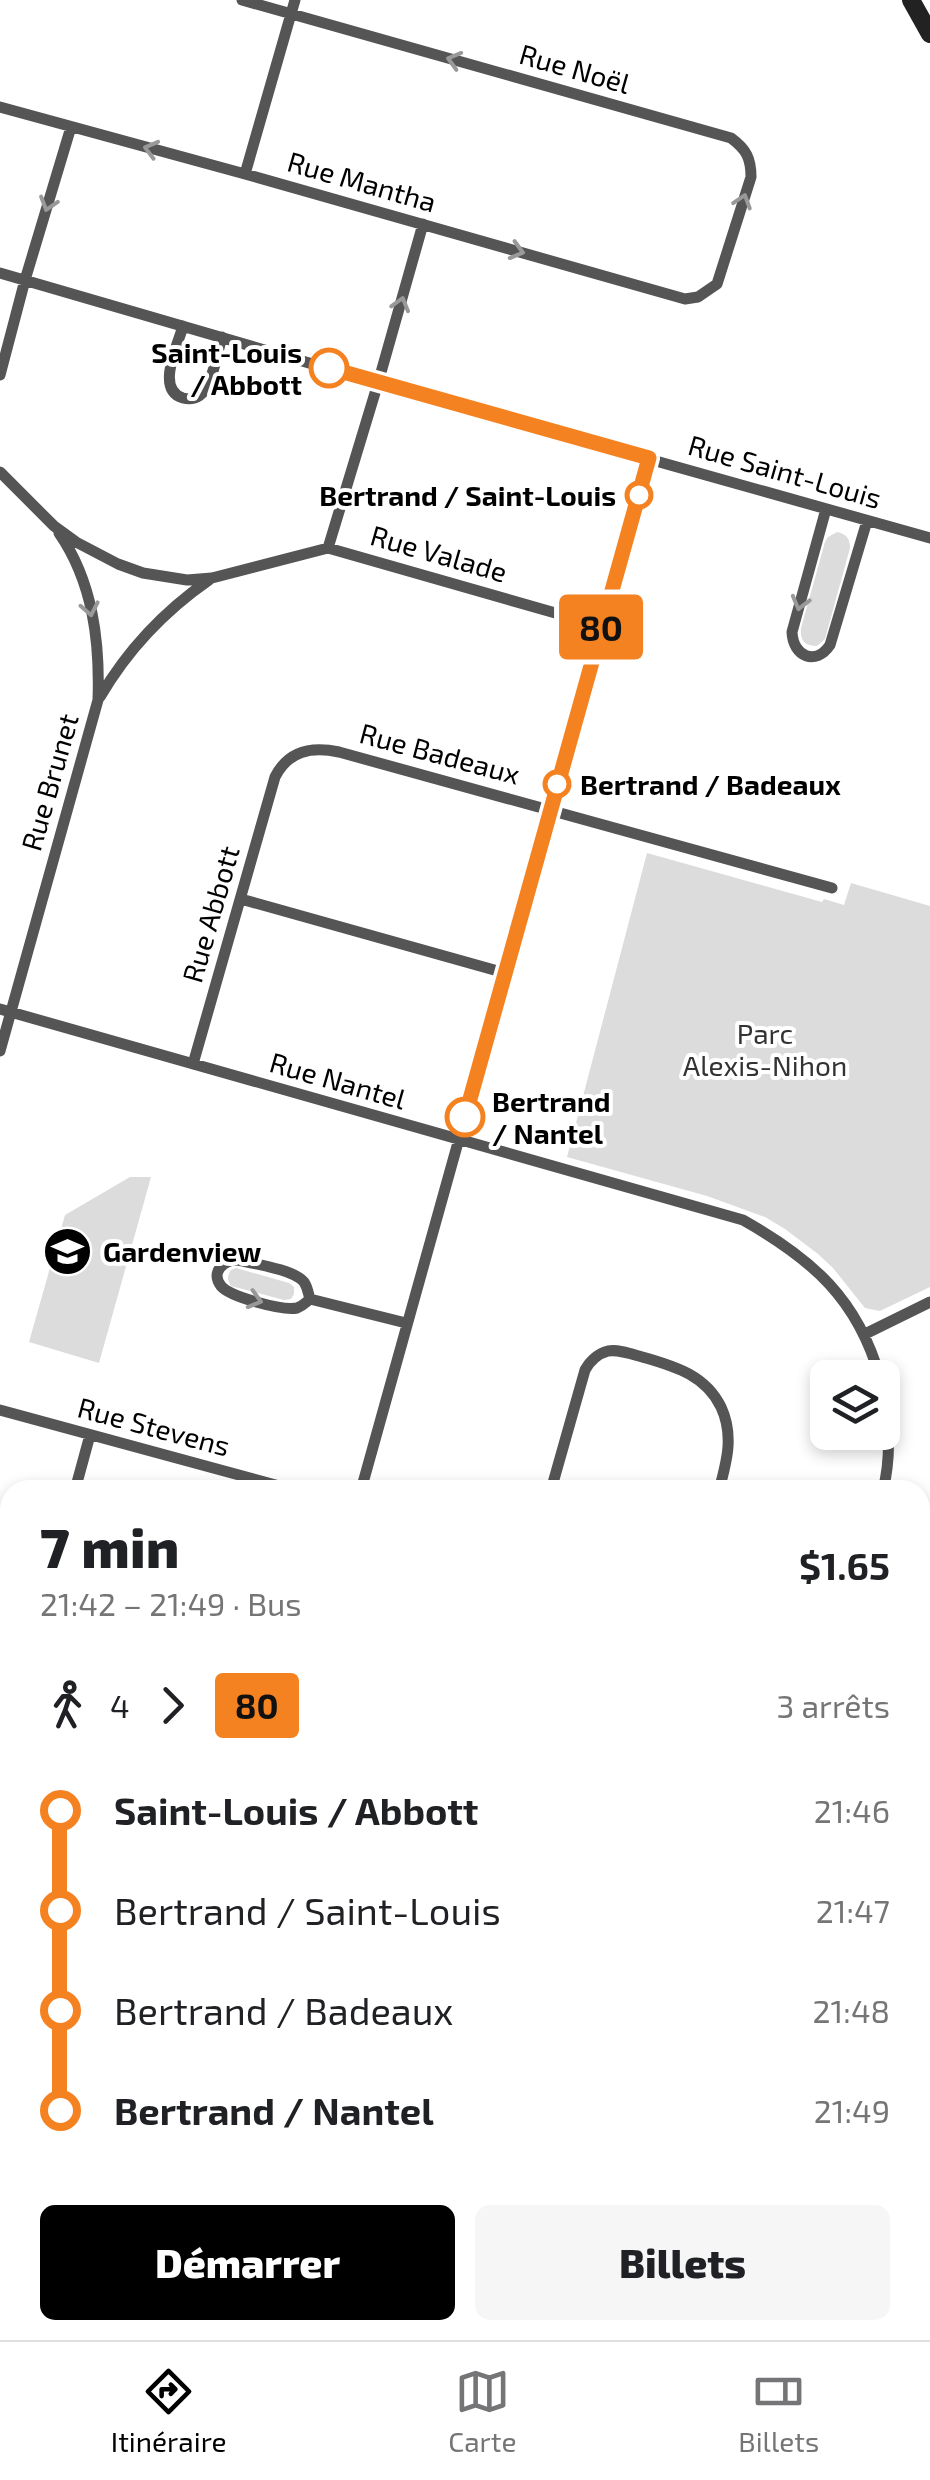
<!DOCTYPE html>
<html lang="fr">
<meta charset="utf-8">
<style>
:root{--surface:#fff;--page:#f6f6f6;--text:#202124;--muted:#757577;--line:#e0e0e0;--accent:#000}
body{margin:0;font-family:"Exo 2",sans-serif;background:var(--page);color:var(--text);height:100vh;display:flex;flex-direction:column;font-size:38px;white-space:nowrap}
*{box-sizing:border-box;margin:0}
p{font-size:32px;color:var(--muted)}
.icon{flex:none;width:55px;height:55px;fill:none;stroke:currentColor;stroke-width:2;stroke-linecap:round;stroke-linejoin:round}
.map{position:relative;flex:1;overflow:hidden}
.drawer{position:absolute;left:0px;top:1480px;width:930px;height:860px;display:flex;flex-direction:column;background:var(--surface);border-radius:30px 30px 0 0;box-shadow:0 5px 15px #0003}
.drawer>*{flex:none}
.badge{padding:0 20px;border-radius:8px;font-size:35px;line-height:65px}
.controls{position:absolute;left:810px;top:1360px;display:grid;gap:20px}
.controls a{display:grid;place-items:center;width:90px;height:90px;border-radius:15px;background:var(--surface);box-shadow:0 5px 15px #0003;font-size:50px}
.map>.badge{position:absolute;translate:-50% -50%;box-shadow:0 0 0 5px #fff}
.legs{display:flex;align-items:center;gap:15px;height:110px;padding:0 40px;font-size:32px}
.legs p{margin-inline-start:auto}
.summary{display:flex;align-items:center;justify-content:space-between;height:170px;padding:0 40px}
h1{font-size:55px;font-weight:800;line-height:75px}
.action{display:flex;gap:20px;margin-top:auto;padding:20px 40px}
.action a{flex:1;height:115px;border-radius:15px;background:var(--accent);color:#fff;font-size:40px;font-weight:800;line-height:115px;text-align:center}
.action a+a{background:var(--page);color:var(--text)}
ul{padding:0 40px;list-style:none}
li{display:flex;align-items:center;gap:35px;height:100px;font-size:38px}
li i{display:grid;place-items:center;width:15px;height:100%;margin:0 12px;background:currentColor}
li i::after{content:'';width:25px;height:25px;margin:-12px;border:8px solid;border-radius:50%;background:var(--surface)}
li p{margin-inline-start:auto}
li:first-child i{background:linear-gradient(#0000 50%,currentColor 0)}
li:last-child i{background:linear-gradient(currentColor 50%,#0000 0)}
.dock{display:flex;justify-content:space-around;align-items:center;height:140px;border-top:2px solid var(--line);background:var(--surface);font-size:28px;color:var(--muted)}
.dock a{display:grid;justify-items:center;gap:5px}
.dock .selected{color:var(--accent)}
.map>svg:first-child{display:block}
</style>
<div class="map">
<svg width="930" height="2340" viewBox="0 0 930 2340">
<rect width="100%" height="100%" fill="#fff"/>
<path fill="#dcdcdc" d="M837,532c9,2 13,6 13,16l-25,91 -8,7c-13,0 -17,-6 -16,-18l24,-86 3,-5z
M647,853l175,49 2,-3 20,6 7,-22 79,23v381l-50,24 -15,-3 -32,-40 -15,-14 -33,-25 -20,-12 -58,-21 -140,-39z
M130,1177h21l-52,186 -70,-21 36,-127z
M236,1268l53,15 5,4v7l-3,5 -7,1 -53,-14c-4,-6 -4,-10 0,-16z"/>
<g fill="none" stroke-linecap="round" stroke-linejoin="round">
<path stroke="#555" stroke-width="11" d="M0,107l245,67 440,125 13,-2 19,-13 34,-107c0,-19 -5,-28 -20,-39l-489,-138
M245,174l50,-174
M0,273l378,110 552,155
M183,326c-5,19 -28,64 0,72 8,2 16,0 21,-7 10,-14 13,-38 18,-54
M0,375l25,-95 46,-153
M0,472l54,54 22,16 42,22 25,9 44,7 25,-2 116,-30 273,78
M826,509l-34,123c1,25 24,34 38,13l37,-124
M328,548l50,-165 45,-159
M100,697c28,-48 63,-85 109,-117
M241,899l264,74
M0,1009l743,211c69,39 115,79 137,158
M0,1051l98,-351c2,-58 -5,-118 -39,-167
M193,1064l82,-287c13,-26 36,-31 64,-25l493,136
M310,1299c-2,-6 -2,-11 -6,-17 -11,-13 -50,-18 -67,-22 -13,0 -27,12 -16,26 9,11 62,25 76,22 6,-2 8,-5 13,-9l96,24
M865,1334l65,-32
M882,1388c8,32 9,71 1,102
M0,1410l294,80
M75,1490l15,-55
M361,1490l288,-1032
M551,1490l34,-120c5,-9 12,-16 23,-19 12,-2 26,4 38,7 31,9 60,18 75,49 13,28 6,54 -2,83
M10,1723c-7,25 -10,48 0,72
M920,1884l10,-3
M0,2004l10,3
M920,2055l10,3
M0,2185l10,2
M920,2226l10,2
M778,2330v10
M121,2340l3,-10
M313,2340l3,-10
M475,2340l3,-10
M602,2340l3,-10"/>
<path stroke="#222" stroke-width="18" d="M911,0l19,34"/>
</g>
<defs><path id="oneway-chevron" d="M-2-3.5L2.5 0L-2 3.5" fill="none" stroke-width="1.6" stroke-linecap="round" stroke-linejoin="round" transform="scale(2.5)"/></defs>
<g stroke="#999">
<use href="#oneway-chevron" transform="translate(454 60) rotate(-164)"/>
<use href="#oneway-chevron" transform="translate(151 149) rotate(-165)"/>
<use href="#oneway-chevron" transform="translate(743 201) rotate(-72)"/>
<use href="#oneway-chevron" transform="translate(48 204) rotate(107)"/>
<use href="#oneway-chevron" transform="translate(517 251) rotate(16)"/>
<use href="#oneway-chevron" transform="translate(401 304) rotate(-74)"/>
<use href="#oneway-chevron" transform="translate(800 603) rotate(105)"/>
<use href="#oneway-chevron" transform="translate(90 609) rotate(79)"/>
<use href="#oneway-chevron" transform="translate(255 1300) rotate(16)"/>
</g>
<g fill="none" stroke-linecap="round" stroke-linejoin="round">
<defs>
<path id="line-1" d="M329,368l320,90 -184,659"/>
</defs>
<use href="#line-1" stroke="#fff" stroke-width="22"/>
<use href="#line-1" stroke="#f58220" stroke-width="15"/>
</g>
<defs>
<symbol id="school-disc" viewBox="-11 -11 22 22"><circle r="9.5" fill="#000" stroke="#fff"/><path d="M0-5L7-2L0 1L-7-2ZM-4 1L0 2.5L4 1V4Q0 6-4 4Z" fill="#fff"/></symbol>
</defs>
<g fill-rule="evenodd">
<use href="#school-disc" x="40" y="1224" width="55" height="55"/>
</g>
<g fill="#fff" stroke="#f58220" stroke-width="5">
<circle cx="329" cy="368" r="18"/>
<circle cx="639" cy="495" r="12"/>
<circle cx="557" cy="784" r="12"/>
<circle cx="465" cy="1117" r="18"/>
</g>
<g text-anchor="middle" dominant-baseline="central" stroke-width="8" stroke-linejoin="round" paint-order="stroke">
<g font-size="28" fill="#000" stroke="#fff">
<text transform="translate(575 68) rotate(16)">Rue Noël</text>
<text transform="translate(362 181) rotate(16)">Rue Mantha</text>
<text transform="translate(785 471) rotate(16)">Rue Saint-Louis</text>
<text transform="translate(439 553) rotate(16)">Rue Valade</text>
<text transform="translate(440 753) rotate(15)">Rue Badeaux</text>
<text transform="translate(49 782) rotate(-74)">Rue Brunet</text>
<text transform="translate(210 914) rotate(-74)">Rue Abbott</text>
<text transform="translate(338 1080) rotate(16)">Rue Nantel</text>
<text transform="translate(154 1426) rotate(15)">Rue Stevens</text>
</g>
<g font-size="28" font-weight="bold" fill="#000" stroke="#fff" text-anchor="end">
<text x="302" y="352">Saint-Louis<tspan x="302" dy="32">/ Abbott</tspan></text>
<text x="616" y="495">Bertrand / Saint-Louis</text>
<text x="580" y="784" text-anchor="start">Bertrand / Badeaux</text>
<text x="492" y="1101" text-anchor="start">Bertrand<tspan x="492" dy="32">/ Nantel</tspan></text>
</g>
<g font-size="28" fill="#333" stroke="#fff">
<text x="765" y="1033">Parc<tspan x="765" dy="32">Alexis-Nihon</tspan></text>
</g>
<g font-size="28" font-weight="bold" fill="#000" stroke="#fff" text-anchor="start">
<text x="103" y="1251">Gardenview</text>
</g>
</g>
</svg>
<div class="controls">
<a><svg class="icon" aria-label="layers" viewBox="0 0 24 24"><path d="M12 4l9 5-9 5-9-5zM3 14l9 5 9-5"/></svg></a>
</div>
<b class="badge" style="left:601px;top:627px;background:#f58220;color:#111">80</b>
<section class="drawer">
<div class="summary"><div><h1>7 min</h1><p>21:42 – 21:49 · Bus</p></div><b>$1.65</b></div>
<div class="legs"><svg class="icon" aria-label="walk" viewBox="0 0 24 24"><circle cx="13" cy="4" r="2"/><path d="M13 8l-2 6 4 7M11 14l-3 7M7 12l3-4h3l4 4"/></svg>4<svg class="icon" aria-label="forward" viewBox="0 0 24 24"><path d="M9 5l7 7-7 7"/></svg><b class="badge" style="background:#f58220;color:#111">80</b><p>3 arrêts</p></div>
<ul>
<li><i style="color:#f58220"></i><b>Saint-Louis / Abbott</b><p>21:46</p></li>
<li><i style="color:#f58220"></i><span>Bertrand / Saint-Louis</span><p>21:47</p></li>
<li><i style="color:#f58220"></i><span>Bertrand / Badeaux</span><p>21:48</p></li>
<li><i style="color:#f58220"></i><b>Bertrand / Nantel</b><p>21:49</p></li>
</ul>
<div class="action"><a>Démarrer</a><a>Billets</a></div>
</section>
</div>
<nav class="dock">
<a class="selected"><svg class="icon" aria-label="directions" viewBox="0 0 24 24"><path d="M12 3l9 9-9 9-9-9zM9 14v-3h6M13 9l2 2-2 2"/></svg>Itinéraire</a>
<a><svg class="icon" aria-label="map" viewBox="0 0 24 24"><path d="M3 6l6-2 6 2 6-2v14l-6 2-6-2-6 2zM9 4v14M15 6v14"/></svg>Carte</a>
<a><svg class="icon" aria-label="tickets" viewBox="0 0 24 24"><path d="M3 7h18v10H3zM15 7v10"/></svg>Billets</a>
</nav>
